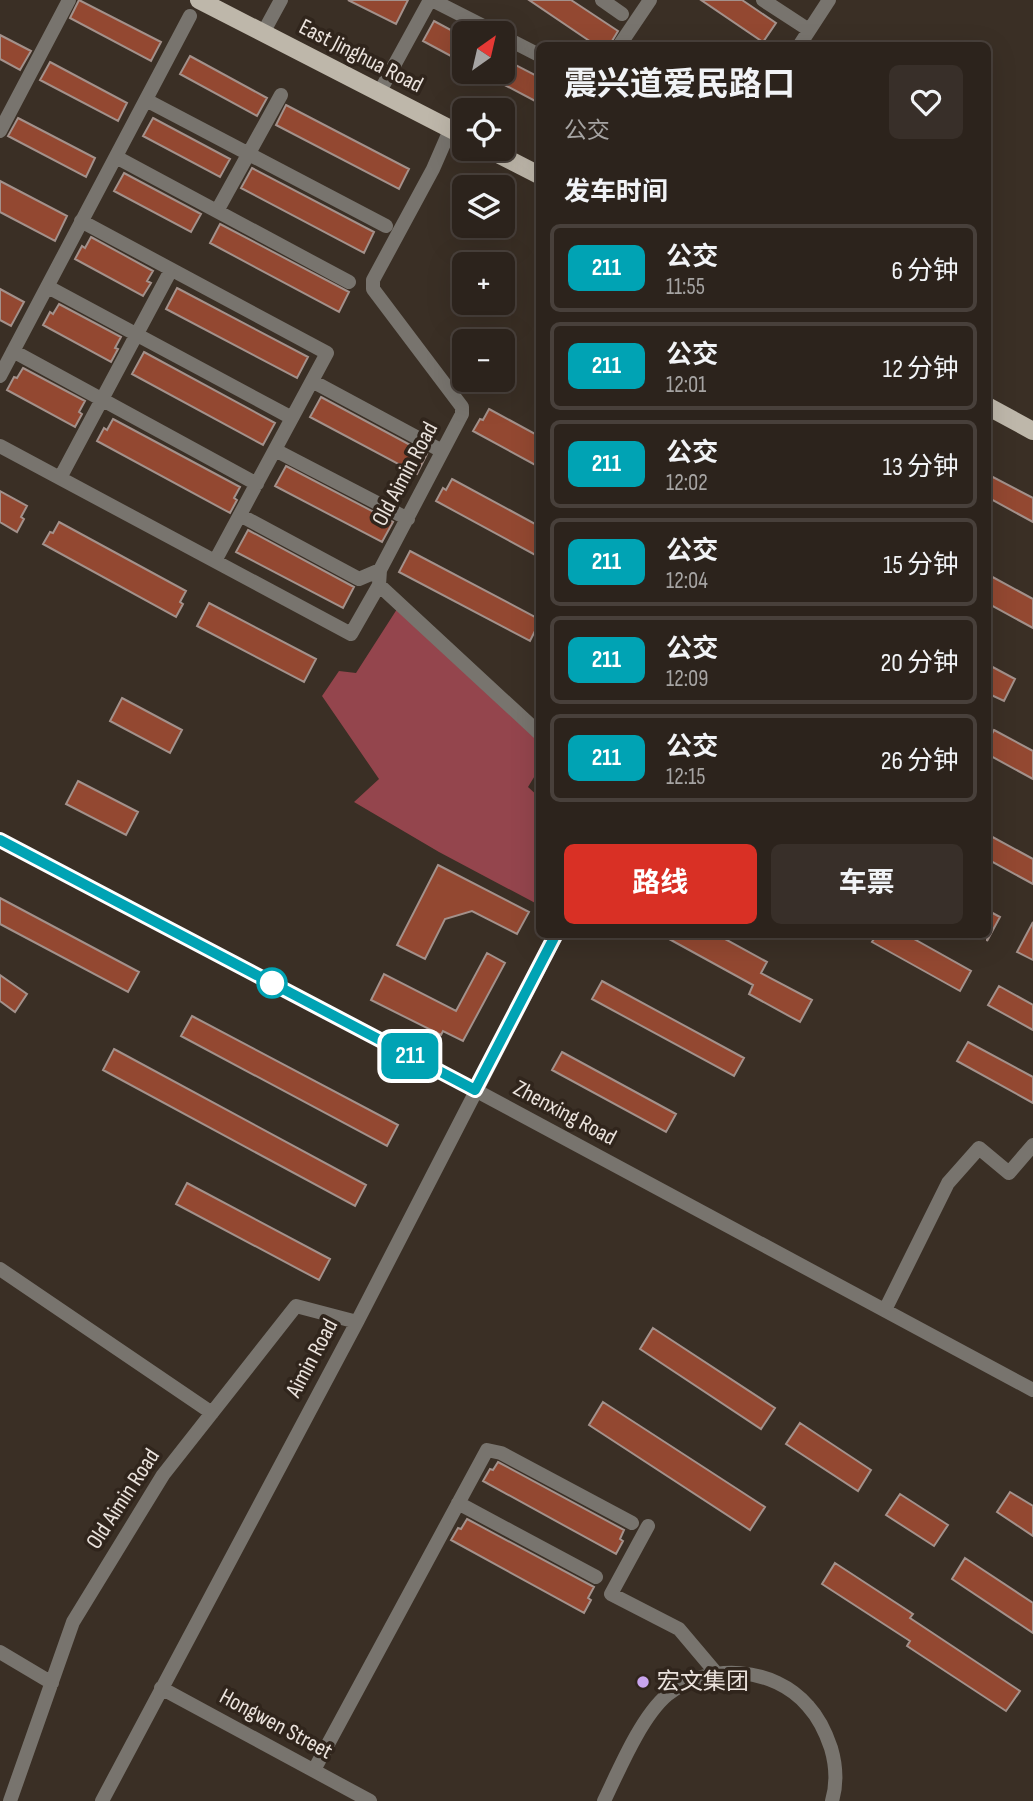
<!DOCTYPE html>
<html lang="zh">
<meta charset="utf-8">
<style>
:root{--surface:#2c231c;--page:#382f29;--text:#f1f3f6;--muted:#a6a4a3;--line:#48403b;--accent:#d93025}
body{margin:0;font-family:"Sofia Sans Condensed","Noto Sans SC",sans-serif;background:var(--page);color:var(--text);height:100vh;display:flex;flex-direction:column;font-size:26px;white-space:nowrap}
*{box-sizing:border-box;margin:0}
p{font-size:23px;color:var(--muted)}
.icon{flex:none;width:38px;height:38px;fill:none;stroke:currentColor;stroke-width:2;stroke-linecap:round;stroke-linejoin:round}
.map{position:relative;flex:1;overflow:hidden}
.side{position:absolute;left:536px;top:42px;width:455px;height:896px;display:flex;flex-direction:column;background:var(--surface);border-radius:10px;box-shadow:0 7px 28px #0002,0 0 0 2px var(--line)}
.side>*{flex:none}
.badge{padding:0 14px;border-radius:10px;font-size:24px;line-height:46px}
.needle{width:46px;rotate:34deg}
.fabs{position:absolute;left:452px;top:21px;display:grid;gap:14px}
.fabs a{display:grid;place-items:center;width:63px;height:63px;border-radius:10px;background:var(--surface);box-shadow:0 7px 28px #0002,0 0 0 2px var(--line);font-size:35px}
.map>.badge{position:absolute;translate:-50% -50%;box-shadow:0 0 0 4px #fff}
h2{padding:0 28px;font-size:26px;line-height:63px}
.round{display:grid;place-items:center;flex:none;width:74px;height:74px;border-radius:10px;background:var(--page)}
.headline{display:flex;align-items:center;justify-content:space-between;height:119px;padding:0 28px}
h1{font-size:33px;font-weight:700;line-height:52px}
.action{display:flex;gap:14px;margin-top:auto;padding:14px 28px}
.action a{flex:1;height:80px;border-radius:10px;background:var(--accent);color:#fff;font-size:28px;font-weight:700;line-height:80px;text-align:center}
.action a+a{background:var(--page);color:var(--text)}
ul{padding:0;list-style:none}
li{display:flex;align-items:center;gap:21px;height:88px;margin:0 14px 10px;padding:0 14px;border:4px solid var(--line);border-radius:10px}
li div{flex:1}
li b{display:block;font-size:26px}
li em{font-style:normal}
li .badge{min-width:77px;font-weight:700;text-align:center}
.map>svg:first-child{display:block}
</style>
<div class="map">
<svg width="1033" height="1801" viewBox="0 0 1033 1801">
<rect width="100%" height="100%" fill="#3a2f25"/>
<path fill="#94454d" d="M399,606l140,127v36l-11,18 11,10v108l-100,-53 -85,-50 25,-23 -57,-83 17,-25 17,2z"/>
<path fill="#934831" stroke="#a3918b" stroke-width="2" d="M79,0l82,42 -10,19 -81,-43z
M348,0h60l-12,24z
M529,0h42l47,31 -9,15h-12z
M701,0h41l34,23 -13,19z
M434,21l30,16v26l-41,-22z
M0,35l31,16 -11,19 -20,-11z
M190,56l77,42 -10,18 -77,-42z
M502,58l37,19v26l-59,-31h22z
M50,62l77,41 -9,18 -78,-41z
M286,105l123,64 -10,20 -123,-64z
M18,118l77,40 -9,19 -78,-41z
M153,118l77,41 -10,18 -77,-41z
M252,168l122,64 -10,21 -123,-65z
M124,173l77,41 -10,18 -77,-41z
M0,181l67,35 -12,25 -55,-29z
M220,224l129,68 -10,20 -129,-69z
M91,237l62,34 -6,10 4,2 -8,13 -68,-37 7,-13 3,2z
M177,288l131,69 -11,21 -131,-69z
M0,289l24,13 -13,24 -11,-6z
M59,304l62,33 -6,11 3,1 -7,13 -68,-37 7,-13 3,2z
M144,352l131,71 -12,22 -131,-71z
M23,368l62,33 -6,11 3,2 -7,13 -68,-37 7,-13 3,1z
M321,397l106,57 -10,20 -107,-57z
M489,409l50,27v31l-66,-36 7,-12 3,1z
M113,419l127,68 -6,11 3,2 -7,13 -133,-72 7,-13 3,2z
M286,466l107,56 -11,20 -107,-56z
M987,474l46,24v24l-46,-25z
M452,479l87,47v31l-103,-56 7,-13 3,2z
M0,491l27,15 -6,11 3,2 -7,13 -17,-10z
M59,522l127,69 -6,11 3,2 -7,13 -133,-73 7,-12 3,1z
M248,530l106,57 -11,21 -107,-56z
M410,551l129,68v4l-9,18 -131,-69z
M987,574l46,25v29l-46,-25z
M209,603l107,56 -12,23 -107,-56z
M987,664l28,15 -11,22 -17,-8z
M122,698l60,32 -12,23 -60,-32z
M994,730l39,21v28l-46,-25v-11z
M78,781l60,31 -12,23 -60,-31z
M987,834l46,25v25l-46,-25z
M438,865l91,47 -12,22 -45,-23 -27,8 -20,40 -28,-14z
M0,898l139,74 -11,20 -128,-68z
M987,910l13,7 -13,24z
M1033,922v38l-16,-8z
M660,934h56l51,28 -6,11 51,27 -12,22 -51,-28 4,-9z
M877,934h28l66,37 -11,20 -88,-49z
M487,953l18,10 -42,78 -20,-10 -2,4 -70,-35 13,-26 72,37z
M0,975l27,19 -12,18 -15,-11z
M602,981l142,77 -10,18 -142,-77z
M999,986l34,19v25l-45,-25z
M192,1016l206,109 -11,21 -206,-110z
M968,1042l65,35v26l-76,-42z
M114,1049l252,136 -11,21 -252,-136z
M562,1052l114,62 -10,18 -114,-62z
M187,1183l143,76 -11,21 -143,-76z
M653,1328l122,80 -14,21 -121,-80z
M603,1402l162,105 -15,23 -161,-105z
M800,1423l71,47 -13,21 -72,-47z
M498,1462l126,68 -4,9 3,2 -7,13 -133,-73 7,-12 3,1z
M1010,1492l23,14v30l-36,-24z
M900,1494l48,31 -14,21 -48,-31z
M467,1519l127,68 -6,11 3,2 -7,13 -133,-73 7,-12 3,1z
M965,1558l68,45v30l-81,-54z
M835,1563l78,51 -3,4 110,73 -14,20 -99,-65 3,-5 -88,-57z"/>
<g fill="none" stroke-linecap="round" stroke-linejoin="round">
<path stroke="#78746e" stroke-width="14" d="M432,0l65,33
M602,0l20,14
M763,0l46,30
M263,33l18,-33
M502,36l37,19
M619,46l31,-46
M799,46l30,-46
M379,93l51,-93
M146,100l240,126
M450,130l-17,39 -60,111v9l89,118v7l-82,156 -1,15 160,148
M0,131l69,-131
M116,157l233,125
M217,211l64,-116
M81,221l246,132 -112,208
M48,287l244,131
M13,351l244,133
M0,376l190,-360
M312,381l130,70
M0,446l351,188 28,-49
M275,450l133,69
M60,478l111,-208
M240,515l119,64 21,-9
M0,840l475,250 558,300
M0,1269l212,144
M885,1310l63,-127 31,-35 30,25 24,-28
M458,1503l138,74
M648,1526l-37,68 68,35 38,45
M0,1652l52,31
M161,1688l209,113
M314,1770l173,-320 14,3 131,70
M10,1801l63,-179 90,-147 133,-169 61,16
M102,1801l255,-479 200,-388
M604,1801c15,-31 37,-84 63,-106 40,-33 107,-29 141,11 11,12 18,27 23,42 5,17 6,36 1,53"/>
<path stroke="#beb7aa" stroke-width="18" d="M199,0l265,136
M488,149l51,26
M987,406l46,25"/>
</g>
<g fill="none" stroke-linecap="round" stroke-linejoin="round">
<defs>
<path id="line" d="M0,840l475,250 81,-156"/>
</defs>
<use href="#line" stroke="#fff" stroke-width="16"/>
<use href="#line" stroke="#00a3b4" stroke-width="10"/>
</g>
<circle fill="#fff" stroke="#00a3b4" stroke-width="3.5" cx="272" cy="983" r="14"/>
<circle fill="#c9a5ee" stroke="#30251c" stroke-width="2.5" cx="643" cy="1682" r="7"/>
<g text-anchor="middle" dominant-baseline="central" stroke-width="7" stroke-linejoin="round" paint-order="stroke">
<g font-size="23" fill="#ebe3dd" stroke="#30251c">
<text transform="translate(361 56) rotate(27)">East Jinghua Road</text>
<text transform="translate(405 474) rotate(-62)">Old Aimin Road</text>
<text transform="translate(565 1113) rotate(28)">Zhenxing Road</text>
<text transform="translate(312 1358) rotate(-62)">Aimin Road</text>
<text transform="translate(123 1499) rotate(-57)">Old Aimin Road</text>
<text transform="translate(276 1724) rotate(28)">Hongwen Street</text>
</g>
<g font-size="23" fill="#ebe3dd" stroke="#30251c" text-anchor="start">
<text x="657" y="1682">宏文集团</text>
</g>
</g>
</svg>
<div class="fabs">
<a><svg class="needle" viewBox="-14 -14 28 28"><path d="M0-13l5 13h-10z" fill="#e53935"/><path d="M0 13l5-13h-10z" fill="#a6a4a3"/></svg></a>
<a><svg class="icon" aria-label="locate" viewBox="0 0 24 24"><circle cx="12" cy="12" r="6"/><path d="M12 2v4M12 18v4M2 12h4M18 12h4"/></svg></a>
<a><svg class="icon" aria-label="layers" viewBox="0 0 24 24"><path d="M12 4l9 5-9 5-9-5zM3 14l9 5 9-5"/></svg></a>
<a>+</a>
<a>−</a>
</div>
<b class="badge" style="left:410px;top:1056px;background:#00a3b4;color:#fff">211</b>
<section class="side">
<div class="headline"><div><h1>震兴道爱民路口</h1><p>公交</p></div><a class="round"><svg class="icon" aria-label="heart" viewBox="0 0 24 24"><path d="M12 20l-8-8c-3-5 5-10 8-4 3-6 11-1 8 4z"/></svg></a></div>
<h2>发车时间</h2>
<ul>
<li><span class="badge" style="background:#00a3b4;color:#fff">211</span><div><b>公交</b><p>11:55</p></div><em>6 分钟</em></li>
<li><span class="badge" style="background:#00a3b4;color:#fff">211</span><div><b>公交</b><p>12:01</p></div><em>12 分钟</em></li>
<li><span class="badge" style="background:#00a3b4;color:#fff">211</span><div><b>公交</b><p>12:02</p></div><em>13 分钟</em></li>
<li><span class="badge" style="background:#00a3b4;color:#fff">211</span><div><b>公交</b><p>12:04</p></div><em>15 分钟</em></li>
<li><span class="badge" style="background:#00a3b4;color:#fff">211</span><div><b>公交</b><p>12:09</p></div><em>20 分钟</em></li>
<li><span class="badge" style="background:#00a3b4;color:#fff">211</span><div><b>公交</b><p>12:15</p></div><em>26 分钟</em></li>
</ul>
<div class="action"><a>路线</a><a>车票</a></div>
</section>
</div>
